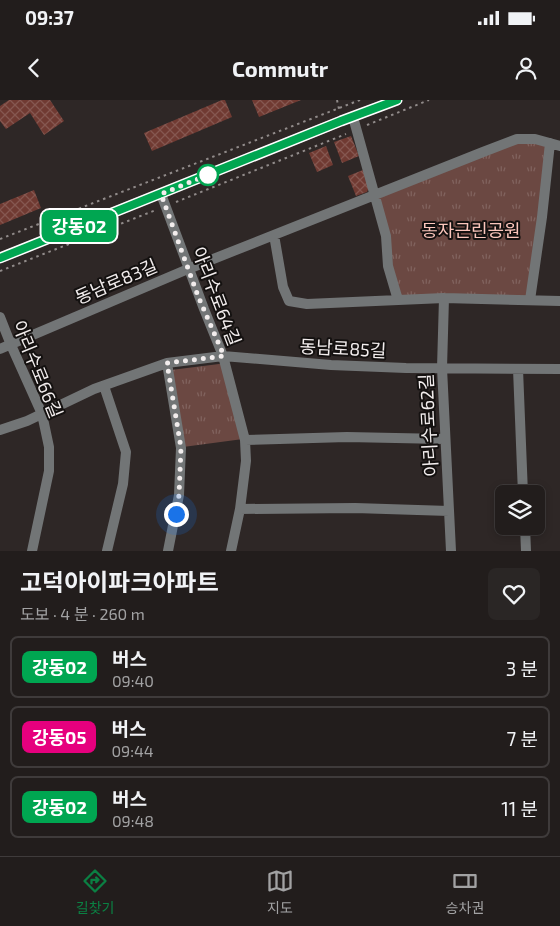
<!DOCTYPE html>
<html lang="ko">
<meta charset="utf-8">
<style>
:root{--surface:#221d1c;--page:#2a2625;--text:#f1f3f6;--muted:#a2a2a3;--line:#3f3b3b;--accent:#0b8043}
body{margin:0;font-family:"Exo 2","Noto Sans KR",sans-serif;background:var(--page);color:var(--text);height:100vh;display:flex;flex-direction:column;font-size:19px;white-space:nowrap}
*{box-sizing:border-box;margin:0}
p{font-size:16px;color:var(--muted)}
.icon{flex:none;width:28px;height:28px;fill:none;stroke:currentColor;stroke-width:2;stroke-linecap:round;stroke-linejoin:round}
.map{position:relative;height:451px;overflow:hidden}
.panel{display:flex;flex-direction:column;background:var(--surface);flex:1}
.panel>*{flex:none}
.badge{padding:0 10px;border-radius:8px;font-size:18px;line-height:32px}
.buttons{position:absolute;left:495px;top:385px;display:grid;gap:10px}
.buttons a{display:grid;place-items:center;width:50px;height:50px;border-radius:8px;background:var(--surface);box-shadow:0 2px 8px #0003,0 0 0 1px var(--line);font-size:25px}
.you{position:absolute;width:25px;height:25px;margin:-12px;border:4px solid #fff;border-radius:50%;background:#1a73e8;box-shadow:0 0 0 8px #1a73e833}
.map>.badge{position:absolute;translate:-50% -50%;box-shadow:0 0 0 2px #fff}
.round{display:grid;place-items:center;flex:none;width:52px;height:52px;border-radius:8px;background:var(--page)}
.headline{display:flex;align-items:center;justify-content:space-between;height:85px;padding:0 20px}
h1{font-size:24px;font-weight:700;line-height:38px}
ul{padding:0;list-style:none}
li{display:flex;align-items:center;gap:15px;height:62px;margin:0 10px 8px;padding:0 10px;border:2px solid var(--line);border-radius:8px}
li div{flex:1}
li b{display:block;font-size:19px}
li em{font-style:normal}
li .badge{min-width:55px;font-weight:700;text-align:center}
.status{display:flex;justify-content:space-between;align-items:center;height:35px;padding:0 25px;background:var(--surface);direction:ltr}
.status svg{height:14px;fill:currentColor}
header{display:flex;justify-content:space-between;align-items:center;height:65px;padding:0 20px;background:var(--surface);font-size:22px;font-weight:700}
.menu{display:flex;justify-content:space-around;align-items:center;height:70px;border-top:1px solid var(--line);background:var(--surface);font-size:14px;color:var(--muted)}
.menu a{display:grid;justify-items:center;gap:2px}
.menu .current{color:var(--accent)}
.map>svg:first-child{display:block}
</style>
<div class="status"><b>09:37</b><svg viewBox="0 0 49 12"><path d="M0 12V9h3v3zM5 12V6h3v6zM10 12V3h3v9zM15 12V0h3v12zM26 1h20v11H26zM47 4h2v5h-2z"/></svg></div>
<header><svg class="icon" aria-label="back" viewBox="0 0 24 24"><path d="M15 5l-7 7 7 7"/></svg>Commutr<svg class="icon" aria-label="person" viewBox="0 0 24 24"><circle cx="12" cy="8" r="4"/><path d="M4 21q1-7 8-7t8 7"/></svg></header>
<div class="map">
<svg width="560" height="451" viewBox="0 0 560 451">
<defs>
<pattern id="grass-tufts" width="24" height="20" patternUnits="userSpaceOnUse" patternTransform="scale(1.25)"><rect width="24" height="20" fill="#6b4842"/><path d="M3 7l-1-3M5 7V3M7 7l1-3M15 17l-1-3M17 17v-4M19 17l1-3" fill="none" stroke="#81635e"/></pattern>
<pattern id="building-cross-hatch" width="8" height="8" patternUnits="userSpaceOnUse" patternTransform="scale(1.25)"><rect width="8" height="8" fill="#703a32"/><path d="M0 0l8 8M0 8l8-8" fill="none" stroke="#855750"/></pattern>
</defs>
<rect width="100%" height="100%" fill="#2e2726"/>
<path fill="url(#grass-tufts)" d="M517,39l33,4 -20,157h-132l-24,-106z
M227,263l16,76 -60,8 -12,-77z"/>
<path fill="url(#building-cross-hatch)" d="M9,0h41l14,21 -20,14 -14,-22 -24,16 -6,-8v-15z
M222,0h3l7,17 -80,34 -8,-18z
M252,0h49l-42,17z
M351,36l8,20 -17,7 -8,-21z
M326,46l7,19 -16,7 -8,-19z
M363,70l6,17 -2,5 -11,4 -8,-20z
M34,90l7,18 -41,17v-21z"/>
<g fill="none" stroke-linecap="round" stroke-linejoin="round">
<path stroke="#918b8a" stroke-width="2" stroke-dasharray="2.5 4" stroke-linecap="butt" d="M337,0l2,9
M367,25l62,-25
M176,102l170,-68
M0,139l360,-139
M0,171l156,-61"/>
<path stroke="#727576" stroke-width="10" d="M353,17l33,119 2,30 10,34
M161,94l43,115 19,47 22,84 1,21 -6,48 -9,42
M274,135l9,52 6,14 18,3 137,-6 116,3
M0,158l341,-137 56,-21
M444,198l-2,70 9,183
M530,200l12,-83 8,-74
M0,217l11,28 31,69 7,33v24l-17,80
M0,249l188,-80 295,-117 34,-13h18l25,7
M167,263l14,85 -2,47 -11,56
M518,269l5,125
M104,286l22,66 -3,32 -16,67
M0,330l27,-9 67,-32 73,-26 56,-7 108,9 75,3 154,1
M245,340l102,-3 97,2
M240,409l115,-1 94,3
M525,426l1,25"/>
</g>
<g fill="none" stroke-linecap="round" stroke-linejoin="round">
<defs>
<path id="line" d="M0,158l341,-137 56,-21"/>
</defs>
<use href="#line" stroke="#fff" stroke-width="11"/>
<use href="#line" stroke="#00a651" stroke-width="8"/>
<path stroke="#f2eded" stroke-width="5" stroke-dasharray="0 9" d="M176,414l3,-19 2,-47 -14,-85 57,-7 -26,-60 -37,-102 54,-22 -7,3"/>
</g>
<circle fill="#fff" stroke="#00a651" stroke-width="2.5" cx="208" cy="75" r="10"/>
<g text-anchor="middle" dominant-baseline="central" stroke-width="4" stroke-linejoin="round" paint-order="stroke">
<g font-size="18" fill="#fcc6bc" stroke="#141110">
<text x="471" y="130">동자근린공원</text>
</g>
<g font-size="18" fill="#f2eded" stroke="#141110">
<text transform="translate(116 181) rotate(-23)">동남로83길</text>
<text transform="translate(217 196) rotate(69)">아리수로64길</text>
<text transform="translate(343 248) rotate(3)">동남로85길</text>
<text transform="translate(38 269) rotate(68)">아리수로66길</text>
<text transform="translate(428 325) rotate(-93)">아리수로62길</text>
</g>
</g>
</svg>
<div class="buttons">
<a><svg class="icon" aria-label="layers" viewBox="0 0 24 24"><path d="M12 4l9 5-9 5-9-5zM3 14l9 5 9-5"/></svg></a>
</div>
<div class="you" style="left:176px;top:414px"></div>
<b class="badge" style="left:79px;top:126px;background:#00a651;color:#fff">강동02</b>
</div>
<section class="panel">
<div class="headline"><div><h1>고덕아이파크아파트</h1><p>도보 · 4 분 · 260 m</p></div><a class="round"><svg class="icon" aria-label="heart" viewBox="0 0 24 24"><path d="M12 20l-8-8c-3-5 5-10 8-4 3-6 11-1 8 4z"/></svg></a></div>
<ul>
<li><span class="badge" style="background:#00a651;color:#fff">강동02</span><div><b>버스</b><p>09:40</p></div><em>3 분</em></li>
<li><span class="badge" style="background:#e6007e;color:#fff">강동05</span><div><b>버스</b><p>09:44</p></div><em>7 분</em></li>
<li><span class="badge" style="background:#00a651;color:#fff">강동02</span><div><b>버스</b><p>09:48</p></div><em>11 분</em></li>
</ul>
</section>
<nav class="menu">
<a class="current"><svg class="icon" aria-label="directions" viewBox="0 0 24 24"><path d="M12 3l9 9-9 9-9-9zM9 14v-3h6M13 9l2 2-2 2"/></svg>길찾기</a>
<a><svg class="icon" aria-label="map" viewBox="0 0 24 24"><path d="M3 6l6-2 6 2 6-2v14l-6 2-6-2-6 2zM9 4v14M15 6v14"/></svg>지도</a>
<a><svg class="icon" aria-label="tickets" viewBox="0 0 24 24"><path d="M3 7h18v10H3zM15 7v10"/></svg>승차권</a>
</nav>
